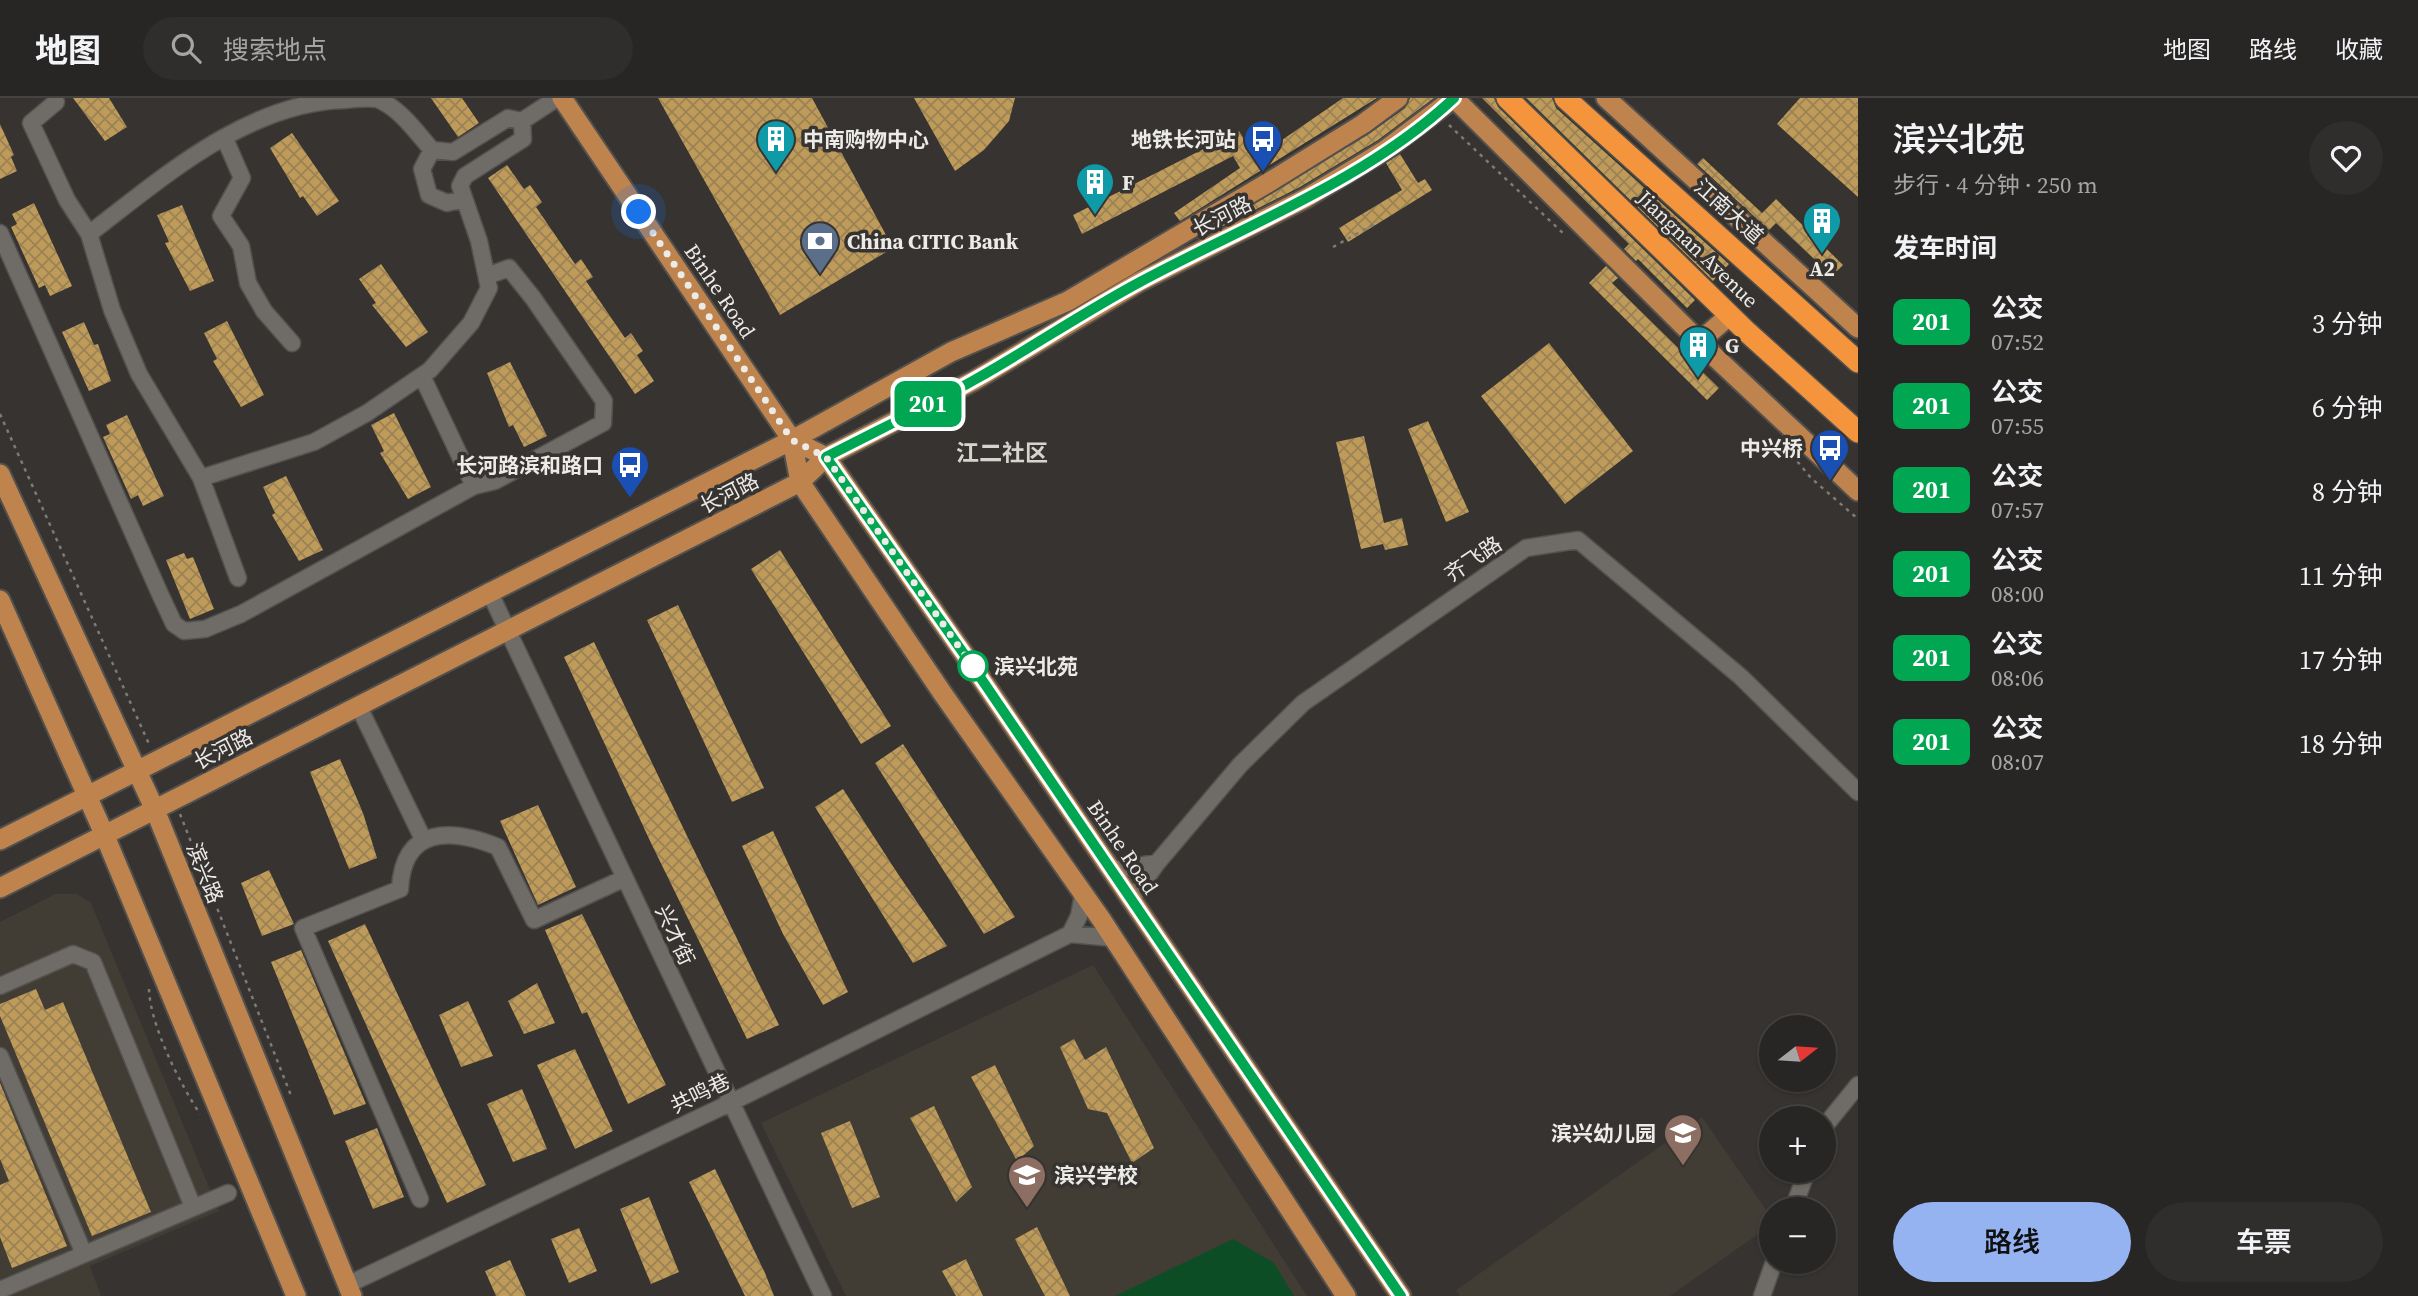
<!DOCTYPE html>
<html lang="zh">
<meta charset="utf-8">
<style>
:root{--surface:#282624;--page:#302e2c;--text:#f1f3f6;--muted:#a5a5a6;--line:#444341;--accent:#95b2f1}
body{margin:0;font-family:"Source Serif 4","Noto Sans SC",serif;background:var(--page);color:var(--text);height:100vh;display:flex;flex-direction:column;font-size:26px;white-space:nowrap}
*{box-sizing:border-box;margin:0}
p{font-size:23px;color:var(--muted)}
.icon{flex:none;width:38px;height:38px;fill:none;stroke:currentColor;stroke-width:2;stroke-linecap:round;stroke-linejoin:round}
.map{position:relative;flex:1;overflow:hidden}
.drawer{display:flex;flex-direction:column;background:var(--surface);width:560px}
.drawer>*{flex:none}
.badge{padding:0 14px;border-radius:10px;font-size:24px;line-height:46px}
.needle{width:46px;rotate:73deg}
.controls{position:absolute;left:1759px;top:917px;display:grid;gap:14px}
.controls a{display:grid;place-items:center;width:77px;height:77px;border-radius:50%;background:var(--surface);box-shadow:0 2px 5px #0004,0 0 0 2px var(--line);font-size:35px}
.you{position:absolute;width:35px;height:35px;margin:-18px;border:5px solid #fff;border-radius:50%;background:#1a73e8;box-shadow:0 0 0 10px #1a73e833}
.map>.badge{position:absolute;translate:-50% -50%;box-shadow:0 0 0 4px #fff}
h2{padding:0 35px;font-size:26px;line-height:63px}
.round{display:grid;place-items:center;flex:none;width:74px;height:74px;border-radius:37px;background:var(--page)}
.headline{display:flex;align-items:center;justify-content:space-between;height:119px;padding:0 35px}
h1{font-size:33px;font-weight:600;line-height:52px}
.action{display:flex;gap:14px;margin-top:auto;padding:14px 35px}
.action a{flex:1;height:80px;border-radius:42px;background:var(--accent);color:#111;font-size:28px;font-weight:600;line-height:80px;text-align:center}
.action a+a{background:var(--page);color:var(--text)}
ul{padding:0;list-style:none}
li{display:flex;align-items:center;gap:21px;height:84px;padding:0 35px}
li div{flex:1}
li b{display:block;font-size:26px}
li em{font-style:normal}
li .badge{min-width:77px;font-weight:700;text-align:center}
header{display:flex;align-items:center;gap:42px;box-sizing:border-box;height:98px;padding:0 35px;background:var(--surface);border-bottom:2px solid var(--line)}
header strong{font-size:33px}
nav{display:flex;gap:38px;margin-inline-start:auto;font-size:24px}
.search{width:490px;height:63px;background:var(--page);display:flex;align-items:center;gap:18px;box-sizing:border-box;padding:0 24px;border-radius:38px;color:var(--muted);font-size:26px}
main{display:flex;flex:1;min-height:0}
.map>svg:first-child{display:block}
</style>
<header>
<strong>地图</strong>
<div class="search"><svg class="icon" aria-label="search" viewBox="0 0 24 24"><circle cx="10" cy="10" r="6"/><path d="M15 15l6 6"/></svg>搜索地点</div>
<nav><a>地图</a><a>路线</a><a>收藏</a></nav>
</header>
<main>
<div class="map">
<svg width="1858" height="1198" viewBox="0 0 1858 1198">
<defs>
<pattern id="building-cross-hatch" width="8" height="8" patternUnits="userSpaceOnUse" patternTransform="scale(1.75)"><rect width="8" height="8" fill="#bf9b5a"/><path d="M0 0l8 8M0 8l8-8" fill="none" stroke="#9b8254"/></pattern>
</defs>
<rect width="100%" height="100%" fill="#363330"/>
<path fill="#413d34" d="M55,796h22l14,9 128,308 -129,55 11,30h-101v-374z
M1093,867l214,331h-461l-85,-173z
M1702,1019l69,100v8l-101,71h-210l-4,-6z"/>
<path fill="#0d4d25" d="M1233,1141l41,24 20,33h-179z"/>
<path fill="url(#building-cross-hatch)" d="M73,0h36l18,29 -22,14z
M431,0h31l17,25 -21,14z
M658,0h154l81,150 -113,67z
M914,0h101l-6,23 -25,29 -29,21z
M1343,0h34l-197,123 -6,-8 66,-45 -7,-12 -151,78 -9,-19 166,-84 17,27z
M1410,0h24l-56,42 -78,47 -105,53 174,-106 36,-26z
M1482,0h12l4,9 197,193 -8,8 -49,-49 -2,2 -12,-12 5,-5z
M1526,0h26l4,10 173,156 -16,17z
M1800,0h58v99l-81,-73z
M0,26l14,31 -3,2 6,14 -17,8z
M292,35l47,68 -22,15 -14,-20 -3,2 -30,-50z
M1400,56l18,29 7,-4 7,11 -84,52 -9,-14 63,-38 -16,-27z
M1703,60l59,55 14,-14 67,66 -11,11 -56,-53 -7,7 -72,-66z
M507,67l17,24 6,-4 12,17 -6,5 39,57 6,-5 12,18 -7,4 39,57 6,-5 12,18 -6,4 17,26 -19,13 -147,-216z
M34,105l38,83 -22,10 -5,-11 -6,3 -28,-61 6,-3 -5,-10z
M182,107l32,76 -24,10 -25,-48 4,-1 -12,-27z
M381,166l47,68 -22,15 -34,-42 4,-2 -17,-24z
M1606,168l12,12 -6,5 107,105 -12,12 -118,-117z
M227,223l37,74 -23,12 -28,-46 4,-2 -13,-26z
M84,224l10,23 4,-1 13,37 -22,10 -27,-59z
M1549,245l84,108 -68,53 -84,-108z
M510,264l37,74 -23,11 -11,-22 -4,2 -22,-54z
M394,315l37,74 -23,12 -28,-46 4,-2 -13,-26z
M127,317l37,81 -21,10 -5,-11 -7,4 -28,-62 7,-3 -4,-9z
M1428,323l41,91 -23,10 -38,-93z
M1364,338l20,87 18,-5 6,27 -23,5 -2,-6 -22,5 -25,-107z
M286,378l37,74 -24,11 -27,-46 3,-2 -12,-26z
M780,452l111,176 -30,18 -110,-175z
M184,455l3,6 6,-2 21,52 -24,10 -24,-59z
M678,507l86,183 -32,14 -85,-182z
M594,544l95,198 90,185 -32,14 -96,-196 -87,-186z
M903,646l112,173 -31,17 -109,-171z
M340,661l23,54 14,45 -28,11 -39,-97z
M843,691l55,85 49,72 -34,17 -98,-156z
M538,707l38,82 -38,18 -38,-84z
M773,733l75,161 -25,13 -40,-71 -41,-88z
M269,772l25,54 -32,12 -21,-53z
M582,816l84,171 -38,19 -41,-92 -5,2 -37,-84z
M365,826l121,261 -39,18 -119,-262z
M301,852l65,154 -32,11 -63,-153z
M537,885l18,40 -31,11 -16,-33z
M36,891l9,21 18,-8 88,210 -59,24 -92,-220v-12z
M468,903l25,55 -32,11 -22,-52z
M1074,941l11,21 21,-13 48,101 -22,15 -25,-50 -19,-4 -28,-62z
M575,951l38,82 -38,18 -38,-84z
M995,967l39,81 -17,15 -46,-84z
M0,985l67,163 -55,22 -12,-31v-52l9,-4 -9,-22z
M522,991l25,60 -34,13 -26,-58z
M934,1008l38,81 -16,15 -46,-84z
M850,1023l30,76 -28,11 -31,-75z
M377,1030l27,69 -31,12 -28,-68z
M715,1071l50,104 9,23h-29l-56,-114z
M649,1099l30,75 -28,12 -31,-75z
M1037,1129l33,69h-25l-30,-57z
M579,1130l18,43 -28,12 -18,-44z
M966,1161l17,37h-27l-14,-25z
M510,1162l16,36h-30l-11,-25z"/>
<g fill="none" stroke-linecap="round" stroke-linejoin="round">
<defs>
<path id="minor" d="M56,4l-25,21 36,77 22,34 23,76 27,64 62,104 37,100
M225,41l17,39 -21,38 20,30 7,37 16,28 28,32
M464,101l-17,4 -18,-8 -7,-26 10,-19 21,2 55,-34 14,3 35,-23
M0,135l160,361 14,30 10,7 21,-2 36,-15 233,-128 21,-5 108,-58 1,-22 -71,-103 -24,-30 -22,8
M89,136c73,-56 159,-132 256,-134 10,-1 24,-2 32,-1 23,9 40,34 55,51
M422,278l52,110
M201,380l113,-36 53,-29 63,-43 41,-47 18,-35 -10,-47 -19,-55 5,-10 58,-37 -1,-18
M489,493l334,705
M358,607l66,136
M1111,772l46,-7
M1131,802l26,-37 83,-98 63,-62 223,-155 52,-8 163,137 117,115
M1070,836l9,-18 4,-22
M0,888l73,-32 20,8 100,245
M0,958l84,198
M1824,1029l34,-42
M420,1101l-117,-271 97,-39c3,-63 51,-61 98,-42l36,73 91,-42
M1793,1111l14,-38
M347,1187l383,-182 340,-169 43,4
M0,1192l228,-97
M1762,1198l12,-34"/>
<path id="major" d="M562,0l230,342 8,42 143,212 158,225 245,377
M1454,0l260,258 144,135
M1606,0l252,230
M1699,244l31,-27
M792,342l34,17 152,217 423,622
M0,376l155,336 197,486
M0,502l105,236 191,460
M0,742l792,-400 159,-88 117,-51 203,-120 92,-57 35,-26
M0,790l800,-406 26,-25 149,-77 164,-98 167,-84 79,-48 69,-52"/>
<path id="highway" d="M1507,0l239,233 112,101
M1565,0l293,264"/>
</defs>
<use href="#minor" stroke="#53514e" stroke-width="19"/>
<use href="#major" stroke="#53514e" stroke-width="23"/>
<use href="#highway" stroke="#53514e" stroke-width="24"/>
<path stroke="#7d7b78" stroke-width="2.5" stroke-dasharray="3.5 5" stroke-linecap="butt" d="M1449,27l117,111
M1333,149l45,-25
M0,316l149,330
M1792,357l19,23 47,41
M180,716l112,284
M149,891c1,36 31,95 51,125"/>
<use href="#minor" stroke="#6f6c68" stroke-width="16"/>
<use href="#major" stroke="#bf844e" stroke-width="19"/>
<use href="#highway" stroke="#f4943c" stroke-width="21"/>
</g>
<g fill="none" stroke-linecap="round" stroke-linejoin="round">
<defs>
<path id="line" d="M1401,1198l-423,-622 -152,-217c50,-26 101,-50 150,-78 55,-31 108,-67 164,-97 104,-56 227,-102 314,-184"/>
</defs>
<use href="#line" stroke="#fff" stroke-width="16"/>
<use href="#line" stroke="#00a651" stroke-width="10"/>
<path stroke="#ecebe8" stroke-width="7" stroke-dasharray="0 12.6" d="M639,114l153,228 34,17 152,217 -5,-8"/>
</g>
<defs>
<symbol id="building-pin" viewBox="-11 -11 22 30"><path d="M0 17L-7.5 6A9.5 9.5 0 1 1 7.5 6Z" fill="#0f9aa8" stroke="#363330"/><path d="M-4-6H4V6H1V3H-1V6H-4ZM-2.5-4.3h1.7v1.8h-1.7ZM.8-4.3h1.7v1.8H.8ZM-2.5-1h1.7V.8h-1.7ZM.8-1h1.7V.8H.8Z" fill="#fff"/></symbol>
<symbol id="bus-pin" viewBox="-11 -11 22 30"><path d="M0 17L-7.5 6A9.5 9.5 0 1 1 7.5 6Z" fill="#1a4fb4" stroke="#363330"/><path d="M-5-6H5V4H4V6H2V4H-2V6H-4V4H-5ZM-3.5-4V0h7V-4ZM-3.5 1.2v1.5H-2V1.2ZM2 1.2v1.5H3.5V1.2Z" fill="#fff"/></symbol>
<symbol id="bank-pin" viewBox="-11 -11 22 30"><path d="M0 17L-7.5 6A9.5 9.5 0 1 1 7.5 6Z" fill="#5c6f8a" stroke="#363330"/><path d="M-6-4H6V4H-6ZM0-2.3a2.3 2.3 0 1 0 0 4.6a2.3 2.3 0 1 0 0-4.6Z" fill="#fff"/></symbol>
<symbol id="school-pin" viewBox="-11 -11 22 30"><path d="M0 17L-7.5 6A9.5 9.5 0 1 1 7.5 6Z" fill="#8d6e63" stroke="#363330"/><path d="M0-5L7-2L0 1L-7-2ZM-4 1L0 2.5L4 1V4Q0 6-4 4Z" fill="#fff"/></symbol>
</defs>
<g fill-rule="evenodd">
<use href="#building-pin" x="754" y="19" width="44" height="60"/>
<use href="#bus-pin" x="1241" y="19" width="44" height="60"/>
<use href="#building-pin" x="1073" y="62" width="44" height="60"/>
<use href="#building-pin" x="1800" y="101" width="44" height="60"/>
<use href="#bank-pin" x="798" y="121" width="44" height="60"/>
<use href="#building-pin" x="1676" y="225" width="44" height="60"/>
<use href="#bus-pin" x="1808" y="328" width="44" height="60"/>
<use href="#bus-pin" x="608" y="345" width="44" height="60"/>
<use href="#school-pin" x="1661" y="1013" width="44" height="60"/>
<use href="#school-pin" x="1005" y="1055" width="44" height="60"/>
</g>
<circle fill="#fff" stroke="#00a651" stroke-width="3.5" cx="973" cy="568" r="14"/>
<g text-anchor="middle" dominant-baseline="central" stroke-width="7" stroke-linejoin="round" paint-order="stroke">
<g font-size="21" font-weight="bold" fill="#ecebe8" stroke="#363330" text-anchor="start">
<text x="803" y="41">中南购物中心</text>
<text x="1236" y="41" text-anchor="end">地铁长河站</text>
<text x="1122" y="84">F</text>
<text x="847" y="143">China CITIC Bank</text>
<text x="1822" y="170" text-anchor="middle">A2</text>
<text x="1725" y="247">G</text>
<text x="1803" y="350" text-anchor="end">中兴桥</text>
<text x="603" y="367" text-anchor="end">长河路滨和路口</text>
<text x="1656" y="1035" text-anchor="end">滨兴幼儿园</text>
<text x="1054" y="1077">滨兴学校</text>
</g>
<g font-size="21" fill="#ecebe8" stroke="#363330">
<text transform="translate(1729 113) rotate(42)">江南大道</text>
<text transform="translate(1222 118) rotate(-27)">长河路</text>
<text transform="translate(1698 151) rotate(44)">Jiangnan Avenue</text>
<text transform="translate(720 193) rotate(56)">Binhe Road</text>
<text transform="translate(729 395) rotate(-27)">长河路</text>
<text transform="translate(1473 461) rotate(-34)">齐飞路</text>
<text transform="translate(223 651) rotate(-27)">长河路</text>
<text transform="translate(1123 749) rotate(56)">Binhe Road</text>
<text transform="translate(205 775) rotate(68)">滨兴路</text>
<text transform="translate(675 837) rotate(65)">兴才街</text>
<text transform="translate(700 995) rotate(-26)">共鸣巷</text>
</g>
<g font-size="21" font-weight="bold" fill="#ecebe8" stroke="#363330" text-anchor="start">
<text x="994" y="568">滨兴北苑</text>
</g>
<g font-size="23" font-weight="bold" fill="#d7d4d0" stroke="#363330">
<text x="1002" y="355">江二社区</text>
</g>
</g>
</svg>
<div class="controls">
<a><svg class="needle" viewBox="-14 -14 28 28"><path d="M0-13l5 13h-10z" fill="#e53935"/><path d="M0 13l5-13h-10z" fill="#a5a5a6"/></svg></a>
<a>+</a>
<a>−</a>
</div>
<div class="you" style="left:639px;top:114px"></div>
<b class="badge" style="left:928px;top:306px;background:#00a651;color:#fff">201</b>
</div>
<section class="drawer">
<div class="headline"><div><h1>滨兴北苑</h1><p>步行 · 4 分钟 · 250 m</p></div><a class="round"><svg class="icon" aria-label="heart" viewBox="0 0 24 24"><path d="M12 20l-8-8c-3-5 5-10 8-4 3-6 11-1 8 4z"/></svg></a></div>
<h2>发车时间</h2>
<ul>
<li><span class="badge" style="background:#00a651;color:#fff">201</span><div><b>公交</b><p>07:52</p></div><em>3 分钟</em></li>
<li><span class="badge" style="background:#00a651;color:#fff">201</span><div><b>公交</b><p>07:55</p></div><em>6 分钟</em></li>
<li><span class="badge" style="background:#00a651;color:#fff">201</span><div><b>公交</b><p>07:57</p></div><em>8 分钟</em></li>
<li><span class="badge" style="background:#00a651;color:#fff">201</span><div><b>公交</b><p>08:00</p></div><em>11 分钟</em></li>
<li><span class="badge" style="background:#00a651;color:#fff">201</span><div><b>公交</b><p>08:06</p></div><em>17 分钟</em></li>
<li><span class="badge" style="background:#00a651;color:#fff">201</span><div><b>公交</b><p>08:07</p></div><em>18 分钟</em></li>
</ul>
<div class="action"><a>路线</a><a>车票</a></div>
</section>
</main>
